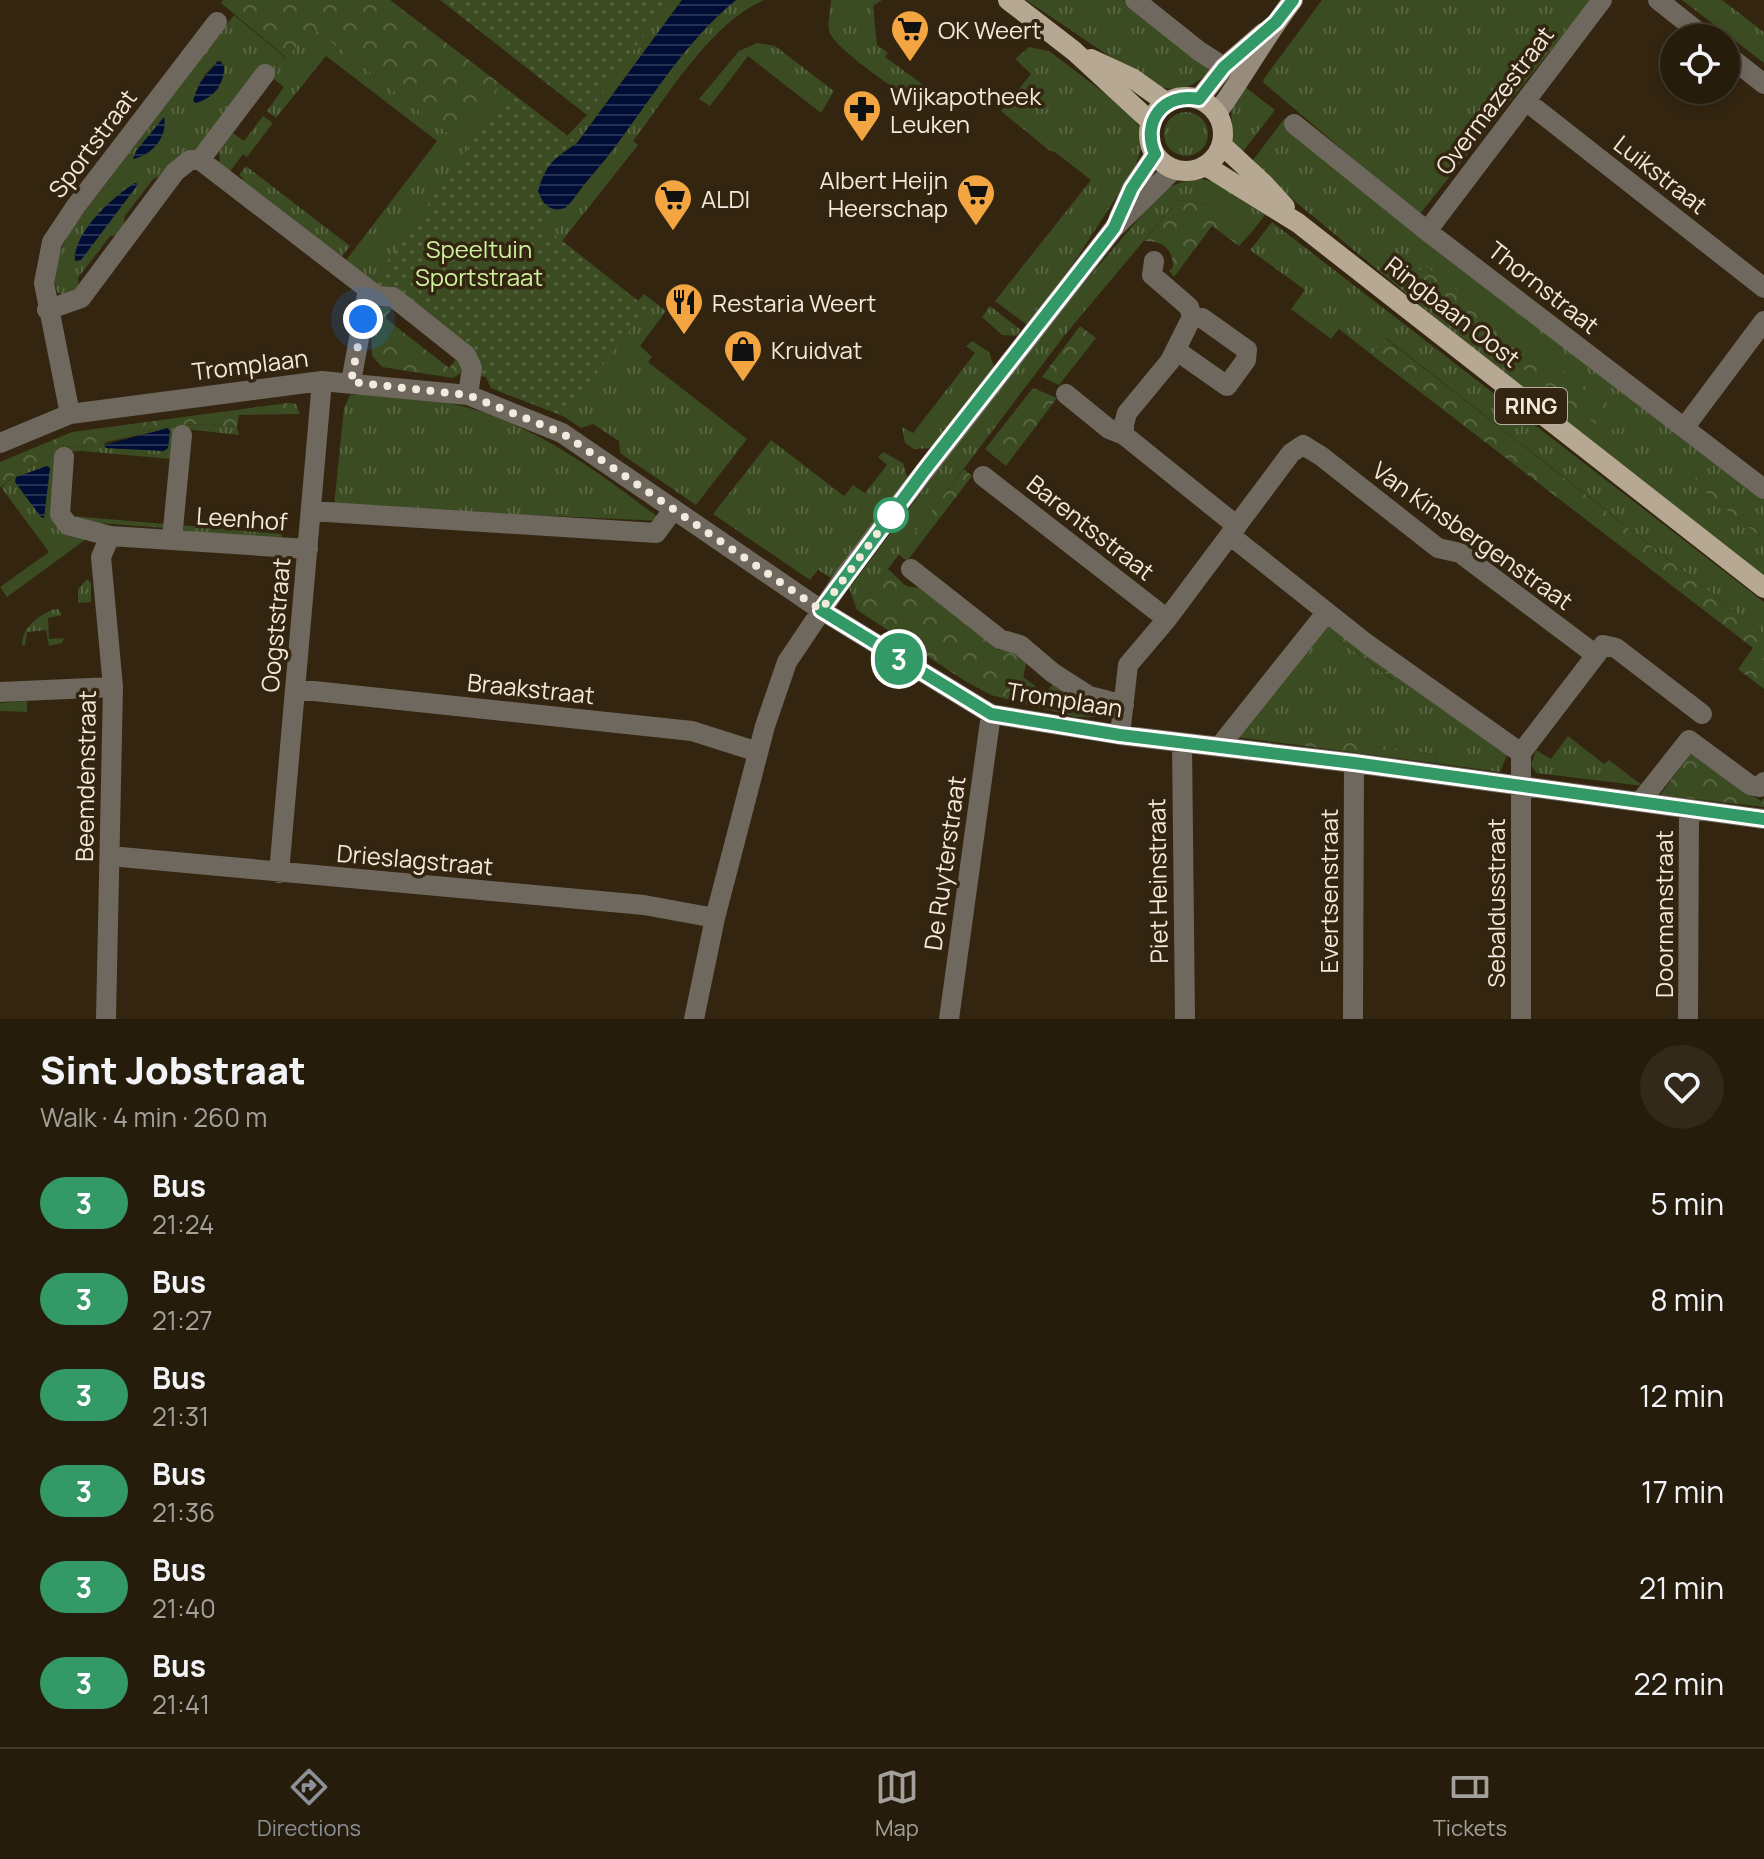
<!DOCTYPE html>
<meta charset="utf-8">
<style>
:root{--surface:#261c0c;--page:#32291a;--text:#f1f3f6;--muted:#a4a19d;--line:#423a2d;--accent:#8c9099}
body{margin:0;font-family:Manrope,sans-serif;background:var(--page);color:var(--text);height:100vh;display:flex;flex-direction:column;font-size:30px;white-space:nowrap}
*{box-sizing:border-box;margin:0}
p{font-size:26px;color:var(--muted)}
.icon{flex:none;width:44px;height:44px;fill:none;stroke:currentColor;stroke-width:2;stroke-linecap:round;stroke-linejoin:round}
.map{position:relative;height:1019px;overflow:hidden}
.side{display:flex;flex-direction:column;background:var(--surface);flex:1}
.side>*{flex:none}
.badge{padding:0 16px;border-radius:26px;font-size:28px;line-height:52px}
.fabs{position:absolute;left:1660px;top:24px;display:grid;gap:16px}
.fabs a{display:grid;place-items:center;width:80px;height:80px;border-radius:50%;background:var(--surface);box-shadow:0 4px 12px #0003,0 0 0 2px var(--line);font-size:40px}
.you{position:absolute;width:40px;height:40px;margin:-20px;border:6px solid #fff;border-radius:50%;background:#1a73e8;box-shadow:0 0 0 12px #1a73e833}
.map>.badge{position:absolute;translate:-50% -50%;box-shadow:0 0 0 4px #fff}
.round{display:grid;place-items:center;flex:none;width:84px;height:84px;border-radius:42px;background:var(--page)}
.headline{display:flex;align-items:center;justify-content:space-between;height:136px;padding:0 40px}
h1{font-size:38px;font-weight:800;line-height:60px}
ul{padding:0;list-style:none}
li{display:flex;align-items:center;gap:24px;height:96px;padding:0 40px}
li div{flex:1}
li b{display:block;font-size:30px}
li em{font-style:normal}
li .badge{min-width:88px;font-weight:700;text-align:center}
.menu{display:flex;justify-content:space-around;align-items:center;height:112px;border-top:2px solid var(--line);background:var(--surface);font-size:22px;color:var(--muted)}
.menu a{display:grid;justify-items:center;gap:4px}
.menu .on{color:var(--accent)}
.map>svg:first-child{display:block}
</style>
<div class="map">
<svg width="1764" height="1019" viewBox="0 0 1764 1019">
<defs>
<pattern id="grass-tufts" width="24" height="20" patternUnits="userSpaceOnUse" patternTransform="scale(2)"><rect width="24" height="20" fill="#3b4b22"/><path d="M3 7l-1-3M5 7V3M7 7l1-3M15 17l-1-3M17 17v-4M19 17l1-3" fill="none" stroke="#586542"/></pattern>
<pattern id="forest-crowns" width="20" height="18" patternUnits="userSpaceOnUse" patternTransform="scale(2)"><rect width="20" height="18" fill="#3b4b22"/><path d="M2 6a3 3 0 1 1 6 0M12 15a3 3 0 1 1 6 0" fill="none" stroke="#586542"/></pattern>
<pattern id="park-dots" width="8" height="8" patternUnits="userSpaceOnUse" patternTransform="scale(2)"><rect width="8" height="8" fill="#3b4b22"/><path d="M2 2h.1M6 6h.1" fill="none" stroke="#586542" stroke-width="1.8" stroke-linecap="round"/></pattern>
<pattern id="water-rules" width="6" height="5" patternUnits="userSpaceOnUse" patternTransform="scale(2)"><rect width="6" height="5" fill="#000d35"/><path d="M0 2.5h6" fill="none" stroke="#263052"/></pattern>
</defs>
<rect width="100%" height="100%" fill="#332510"/>
<path fill="url(#grass-tufts)" fill-rule="evenodd" d="M669,0h13l-105,143 -5,58c12,-18 26,-32 39,-49 39,-52 73,-110 125,-152h28c-53,23 -95,94 -131,141l5,4 -76,96 76,60 6,-7 22,17 -26,35 12,11 -4,5 99,77 -51,66 -76,-52 -1,-12 -26,-17 -12,4 -18,-12 -72,-28 -5,-11 -5,-1 1,-10 -5,-11 -133,-92 93,-122 -111,-85 -50,62 -9,-7 17,-24 -24,-19c-25,33 -64,101 -106,110l-30,39 1,10 -6,8 -9,1 -32,42 1,10 -17,7 -5,-3c-8,-23 4,-45 16,-65l161,-212 52,43 25,-32 147,115 23,-26 18,-32 68,53 20,-21zM218,61h4l-4,28 -16,12 -7,-9 11,-19zM135,183l1,4 -55,72 -4,2 -3,-5c12,-31 33,-55 61,-73z
M831,0h51l-9,6 4,39 11,8 -3,4 44,32 -13,14c-17,-12 -82,-54 -87,-72 -2,-8 2,-22 2,-31z
M1026,0h97l82,63 4,8c-18,20 -36,22 -60,12z
M1322,0h269l-172,215 -155,-132 -1,-3z
M1682,0h40l42,32v31z
M757,43l18,3 59,45 -13,22 -73,-57 -38,50 -11,-7 40,-48z
M1029,47l20,4 83,63 7,13 2,22 -7,21 -61,94 -46,61 -32,-24 96,-121 -36,-28 -5,-1 -49,-40 30,-37 -16,-15z
M1245,87l30,23 -34,44 -8,-13 -2,-32z
M1164 134a22 22 0 1 1 44 0a22 22 0 1 1-44 0Z
M263,116l10,7 -26,34 -4,-3 -15,20 -8,-7 -1,-15 14,-19 11,8z
M1285,118l5,3 -6,7 480,370v21l-69,-36 69,57v36l-244,-188 -270,-224z
M246,166l104,80 -11,14 -100,-77 4,-5 -4,-3z
M1202,179l18,4 45,32 -14,18 -38,-28 -35,-5 -114,136 -207,274 -8,-22 200,-264 115,-135 18,-7z
M1272,222l492,380v32l-378,-296 -14,17 -33,-26 -8,10 -40,-30 14,-19 -55,-40z
M990,306l31,24 -5,6 -14,-1 -20,-18z
M972,341l17,11 6,17 -63,79 -18,1 -9,-6 -3,-16 11,6 62,-80 -9,-7z
M369,393c27,3 54,5 80,10 81,17 150,69 214,118l-329,-15 10,-98 6,-13z
M194,424l43,3 2,8 -63,-7 -5,31 -90,-8 -18,1 -12,59 34,29 -78,57 -7,-10 49,-35 -48,-65 16,-13 51,-27 21,-2 75,-18zM168,429l-4,21 -58,-2 -2,-3 2,-3z
M771,440l73,56 9,-11 12,8 22,-28 -9,-8 5,-5 20,11 5,16 -77,99 -13,-8 -8,10 -97,-66z
M72,516l93,8v4l-93,-7z
M180,525l102,9 -1,7 -101,-10z
M87,579l4,4v19l-13,1v-14z
M54,609h4l4,6 -14,3 1,21 15,-1 -2,5 -13,3 -3,-16 -19,2 -2,14 -3,-1c0,-18 16,-29 32,-36z
M1331,634l62,46 6,-7 109,80 -8,19 -65,-9 1,-9 -167,-22 -2,9 -31,-4 73,-94z
M27,701v11l-27,-1v-8z
M1568,736l36,28 5,-4 34,26 -107,-13 -5,-8 5,-15 15,9z"/>
<path fill="url(#forest-crowns)" d="M223,0h167l109,83 -18,32 -23,26 -146,-114 -25,31 -66,-55z
M1178,200l35,5 38,28 -12,13 -27,-20 -38,51 -5,-6 4,-4c0,-18 -11,-27 -29,-26z
M1424,265l194,147 6,15 -20,3 -194,-147z
M378,307h15l-8,11 64,50 8,-10 6,6 -2,9 -8,5 -71,-11 -10,-11 -2,-40z
M1080,326l16,12 -37,47 -17,-8z
M1385,338l379,296v55l-26,-20 15,-21 -381,-293z
M1033,388l24,10 -51,68 -21,-17z
M288,403l8,1 4,10 -61,1 -2,12 -43,-3 -30,3 -75,18 -21,2 -51,27 -17,13v-25l72,-30z
M964,469l8,7 -65,85 -9,-7z
M1707,473l57,46v21l-70,-57 3,-8z
M888,569l18,17 13,2 80,62 11,1 17,9 -4,17 22,16 11,-12 58,26 -12,10h-27l-84,-22 -26,-14 -108,-71z
M1326,620l73,53 -5,7 -63,-46 -12,16 -10,-7z
M1269,731l167,23 -1,9 -168,-22z
M1691,753l70,48 3,-3v9l-104,-12z"/>
<path fill="url(#park-dots)" d="M440,0h229l-82,115z
M509,91l68,52 -14,10 -12,56 7,1 -12,18 101,80 -84,108 -72,-28 -5,-11 -5,-1 1,-10 -5,-11 -76,-60 -26,-8 5,-16z"/>
<path fill="url(#water-rules)" d="M682,0h54c-52,42 -85,100 -125,152 -13,17 -27,31 -39,49l-7,7c-15,5 -22,-4 -27,-17 9,-29 16,-32 39,-48z
M218,61l6,4c1,19 -11,34 -29,38l-2,-3 7,-17z
M164,117c4,20 -12,38 -31,42l3,-8z
M135,183l3,1 -2,3 -55,73 -6,1c-1,-30 37,-63 60,-78z
M168,428l2,4 -2,16 -4,3 -58,-3 -2,-3z
M47,466l3,2 -6,50 -3,-1 -26,-35 1,-5z"/>
<g fill="none" stroke-linecap="round" stroke-linejoin="round">
<path stroke="#6f685e" stroke-width="20" d="M1135,0l64,51 25,16
M1658,0l48,38
M1726,54l38,30
M265,74l-65,86 177,136 16,1 73,58 6,13 -4,27
M1526,101l238,187
M1294,124l133,107 337,258
M1119,217l13,-29 23,-34
M1427,231l175,-231
M47,310l34,-12 94,-126 15,-12h10
M1177,351l50,35 19,-26 1,-10 -45,-32 -10,-1
M351,382l17,-93
M1066,394l43,35 15,6 113,91
M70,414l-26,-131 8,-41 24,-36 141,-184
M1684,428l80,-107
M1124,435v-11l3,-11 43,-52 22,-44 -3,-10 -37,-32 2,-14
M0,443l70,-29 252,-33 146,14 94,38 259,177 170,104 129,21 234,28 410,56
M64,457l-4,57 8,11 42,11 198,13
M983,476l184,143
M311,511l345,22 17,-23
M1231,536l136,108 154,109
M172,539l10,-104
M911,569l89,70 20,6 33,28 36,23 35,9
M295,689l397,42 66,21
M0,692l113,-5
M1120,735l8,-70 39,-46 124,-166 12,-8 18,11 117,92 22,5 136,102 7,-10 13,3 86,66
M1182,743l3,276
M1219,747l107,-134
M1640,802l49,-62 61,45 10,2 4,-5
M110,856l534,49 71,13
M279,873l43,-492
M106,1019l7,-332 -12,-130 9,-21
M694,1019l21,-101 50,-192 22,-64 57,-85 52,-69 218,-280 60,-59
M949,1019l42,-305
M1353,1019l1,-256
M1521,1019v-266l75,-98
M1688,1019l1,-210"/>
<path stroke="#978c7c" stroke-width="20" d="M1199,99l25,-32 39,-34
M1217,113c27,-37 48,-77 76,-113"/>
<path stroke="#b6a892" stroke-width="20" d="M1008,0l66,51 77,71
M1091,59l41,19 35,25
M1149 134a37 37 0 1 1 74 0a37 37 0 1 1-74 0Z
M1222,145l42,39 21,23
M1206,166l92,57 466,365"/>
</g>
<g fill="none" stroke-linecap="round" stroke-linejoin="round">
<defs>
<path id="line" d="M1293,0l-17,22 -52,45 -25,32c-36,-7 -58,23 -44,55l-23,34 -18,40 -190,243 -103,139 170,104 129,21 234,28 410,56"/>
</defs>
<use href="#line" stroke="#fff" stroke-width="18"/>
<use href="#line" stroke="#396" stroke-width="12"/>
<path stroke="#f3eadd" stroke-width="8" stroke-dasharray="0 14.4" d="M363,319l-12,63 117,13 94,38 259,177 70,-95"/>
</g>
<defs>
<symbol id="supermarket-pin" viewBox="-11 -11 22 30"><path d="M0 17L-7.5 6A9.5 9.5 0 1 1 7.5 6Z" fill="#f3a542" stroke="#332510"/><path d="M-6-5.5h2.5l.6 2H6L4.5 2H-2.5L-4.4-4H-6ZM-1.5 3.2a1.3 1.3 0 1 0 .1 0ZM3 3.2a1.3 1.3 0 1 0 .1 0Z" fill="#111"/></symbol>
<symbol id="pharmacy-pin" viewBox="-11 -11 22 30"><path d="M0 17L-7.5 6A9.5 9.5 0 1 1 7.5 6Z" fill="#f3a542" stroke="#332510"/><path d="M-2-6h4v4h4v4h-4v4h-4v-4h-4v-4h4Z" fill="#111"/></symbol>
<symbol id="restaurant-pin" viewBox="-11 -11 22 30"><path d="M0 17L-7.5 6A9.5 9.5 0 1 1 7.5 6Z" fill="#f3a542" stroke="#332510"/><path d="M-5-6h1v4h1v-4h1v4h1v-4h1v5L-1.5 .5V6h-2V.5L-5-1ZM5-6V6H3V1.5H1.5Q1.5-4 5-6Z" fill="#111"/></symbol>
<symbol id="shop-pin" viewBox="-11 -11 22 30"><path d="M0 17L-7.5 6A9.5 9.5 0 1 1 7.5 6Z" fill="#f3a542" stroke="#332510"/><path d="M-5-2.5h2.3a2.7 3.5 0 0 1 5.4 0H5L5.5 6h-11ZM-1.5-2.5h3a1.5 2.3 0 0 0-3 0Z" fill="#111"/></symbol>
</defs>
<g fill-rule="evenodd">
<use href="#supermarket-pin" x="888" y="7" width="44" height="60"/>
<use href="#pharmacy-pin" x="840" y="87" width="44" height="60"/>
<use href="#supermarket-pin" x="954" y="171" width="44" height="60"/>
<use href="#supermarket-pin" x="651" y="176" width="44" height="60"/>
<use href="#restaurant-pin" x="662" y="280" width="44" height="60"/>
<use href="#shop-pin" x="721" y="327" width="44" height="60"/>
</g>
<circle fill="#fff" stroke="#396" stroke-width="4" cx="891" cy="515" r="16"/>
<g text-anchor="middle" dominant-baseline="central" stroke-width="7" stroke-linejoin="round" paint-order="stroke">
<rect fill="#332510" stroke="#b9afa0" stroke-width="2" x="1495" y="388" width="72" height="36" rx="6"/>
<g font-size="22" font-weight="bold" fill="#f3eadd">
<text x="1531" y="406">RING</text>
</g>
<g font-size="24" fill="#f3eadd" stroke="#332510" text-anchor="start">
<text x="938" y="29">OK Weert</text>
<text x="890" y="95">Wijkapotheek<tspan x="890" dy="28">Leuken</tspan></text>
<text x="948" y="179" text-anchor="end">Albert Heijn<tspan x="948" dy="28">Heerschap</tspan></text>
<text x="701" y="198">ALDI</text>
<text x="712" y="302">Restaria Weert</text>
<text x="771" y="349">Kruidvat</text>
</g>
<g font-size="24" fill="#f3eadd" stroke="#332510">
<text transform="translate(1494 100) rotate(-53)">Overmazestraat</text>
<text transform="translate(92 143) rotate(-53)">Sportstraat</text>
<text transform="translate(1661 174) rotate(38)">Luikstraat</text>
<text transform="translate(1544 287) rotate(38)">Thornstraat</text>
<text transform="translate(1453 311) rotate(38)">Ringbaan Oost</text>
<text transform="translate(250 364) rotate(-7)">Tromplaan</text>
<text transform="translate(242 518) rotate(4)">Leenhof</text>
<text transform="translate(1091 527) rotate(38)">Barentsstraat</text>
<text transform="translate(1473 535) rotate(35)">Van Kinsbergenstraat</text>
<text transform="translate(275 625) rotate(-85)">Oogststraat</text>
<text transform="translate(531 688) rotate(6)">Braakstraat</text>
<text transform="translate(1065 699) rotate(9)">Tromplaan</text>
<text transform="translate(85 776) rotate(-89)">Beemdenstraat</text>
<text transform="translate(415 859) rotate(5)">Drieslagstraat</text>
<text transform="translate(944 863) rotate(-82)">De Ruyterstraat</text>
<text transform="translate(1157 881) rotate(-91)">Piet Heinstraat</text>
<text transform="translate(1328 891) rotate(-90)">Evertsenstraat</text>
<text transform="translate(1495 903) rotate(-90)">Sebaldusstraat</text>
<text transform="translate(1663 914) rotate(-90)">Doormanstraat</text>
</g>
<g font-size="24" fill="#cef19e" stroke="#332510">
<text x="479" y="248">Speeltuin<tspan x="479" dy="28">Sportstraat</tspan></text>
</g>
</g>
</svg>
<div class="fabs">
<a><svg class="icon" aria-label="locate" viewBox="0 0 24 24"><circle cx="12" cy="12" r="6"/><path d="M12 2v4M12 18v4M2 12h4M18 12h4"/></svg></a>
</div>
<div class="you" style="left:363px;top:319px"></div>
<b class="badge" style="left:899px;top:659px;background:#396;color:#fff">3</b>
</div>
<section class="side">
<div class="headline"><div><h1>Sint Jobstraat</h1><p>Walk · 4 min · 260 m</p></div><a class="round"><svg class="icon" aria-label="heart" viewBox="0 0 24 24"><path d="M12 20l-8-8c-3-5 5-10 8-4 3-6 11-1 8 4z"/></svg></a></div>
<ul>
<li><span class="badge" style="background:#396;color:#fff">3</span><div><b>Bus</b><p>21:24</p></div><em>5 min</em></li>
<li><span class="badge" style="background:#396;color:#fff">3</span><div><b>Bus</b><p>21:27</p></div><em>8 min</em></li>
<li><span class="badge" style="background:#396;color:#fff">3</span><div><b>Bus</b><p>21:31</p></div><em>12 min</em></li>
<li><span class="badge" style="background:#396;color:#fff">3</span><div><b>Bus</b><p>21:36</p></div><em>17 min</em></li>
<li><span class="badge" style="background:#396;color:#fff">3</span><div><b>Bus</b><p>21:40</p></div><em>21 min</em></li>
<li><span class="badge" style="background:#396;color:#fff">3</span><div><b>Bus</b><p>21:41</p></div><em>22 min</em></li>
</ul>
</section>
<nav class="menu">
<a class="on"><svg class="icon" aria-label="directions" viewBox="0 0 24 24"><path d="M12 3l9 9-9 9-9-9zM9 14v-3h6M13 9l2 2-2 2"/></svg>Directions</a>
<a><svg class="icon" aria-label="map" viewBox="0 0 24 24"><path d="M3 6l6-2 6 2 6-2v14l-6 2-6-2-6 2zM9 4v14M15 6v14"/></svg>Map</a>
<a><svg class="icon" aria-label="tickets" viewBox="0 0 24 24"><path d="M3 7h18v10H3zM15 7v10"/></svg>Tickets</a>
</nav>
